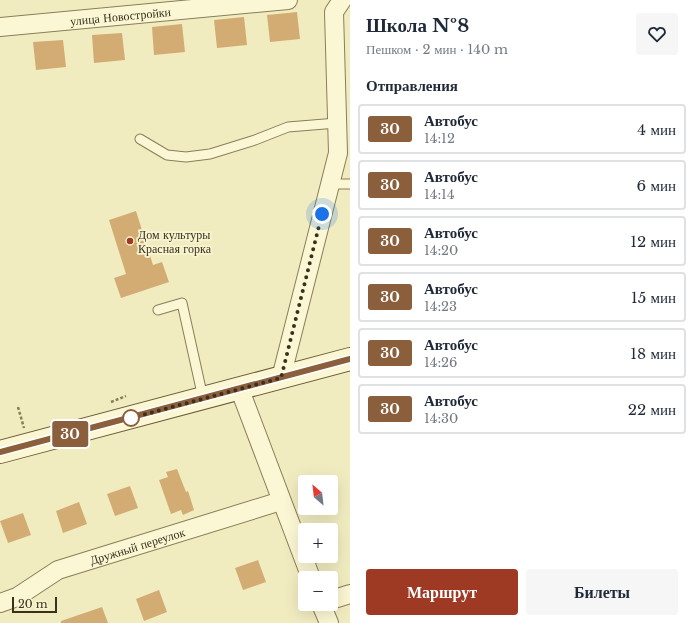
<!DOCTYPE html>
<html lang="ru">
<meta charset="utf-8">
<style>
:root{--surface:#fff;--page:#f6f6f7;--text:#1f2937;--muted:#747a83;--line:#e0e1e3;--accent:#9e3923}
body{margin:0;font-family:"Libre Baskerville",serif;background:var(--page);color:var(--text);height:100vh;display:flex;flex-direction:column;font-size:15px;white-space:nowrap}
*{box-sizing:border-box;margin:0}
p{font-size:13px;color:var(--muted)}
.icon{flex:none;width:22px;height:22px;fill:none;stroke:currentColor;stroke-width:2;stroke-linecap:round;stroke-linejoin:round}
.map{position:relative;flex:1;overflow:hidden}
.panel{display:flex;flex-direction:column;background:var(--surface);width:344px}
.panel>*{flex:none}
.badge{padding:0 8px;border-radius:3px;font-size:14px;line-height:26px}
.needle{width:26px;rotate:332deg}
.tools{position:absolute;left:298px;top:475px;display:grid;gap:8px}
.tools a{display:grid;place-items:center;width:40px;height:40px;border-radius:4px;background:var(--surface);box-shadow:0 4px 16px #0002;font-size:20px}
.scale{position:absolute;left:12px;bottom:10px;width:45px;box-sizing:border-box;padding-left:4px;border:2px solid #3a301c;border-top:0;font-size:11px;line-height:14px;white-space:nowrap;color:#3a301c;-webkit-text-stroke:3px #f8f4d0;paint-order:stroke}
.you{position:absolute;width:20px;height:20px;margin:-10px;border:3px solid #fff;border-radius:50%;background:#1a73e8;box-shadow:0 0 0 6px #1a73e833}
.map>.badge{position:absolute;translate:-50% -50%;box-shadow:0 0 0 2px #fff}
h2{padding:0 16px;font-size:15px;line-height:36px}
.round{display:grid;place-items:center;flex:none;width:42px;height:42px;border-radius:4px;background:var(--page)}
.summary{display:flex;align-items:center;justify-content:space-between;height:68px;padding:0 16px}
h1{font-size:19px;font-weight:700;line-height:30px}
.button{display:flex;gap:8px;margin-top:auto;padding:8px 16px}
.button a{flex:1;height:46px;border-radius:4px;background:var(--accent);color:#fff;font-size:16px;font-weight:700;line-height:46px;text-align:center}
.button a+a{background:var(--page);color:var(--text)}
ul{padding:0;list-style:none}
li{display:flex;align-items:center;gap:12px;height:50px;margin:0 8px 6px;padding:0 8px;border:2px solid var(--line);border-radius:4px}
li div{flex:1}
li b{display:block;font-size:15px}
li em{font-style:normal}
li .badge{min-width:44px;font-weight:700;text-align:center}
main{display:flex;flex:1;min-height:0}
.map>svg:first-child{display:block}
</style>
<main>
<div class="map">
<svg width="350" height="623" viewBox="0 0 350 623">
<rect width="100%" height="100%" fill="#f1ecc0"/>
<path fill="#d2ac73" d="M297,12l3,27 -30,3 -3,-27z
M244,17l3,28 -30,3 -3,-28z
M182,24l3,28 -31,3 -2,-28z
M122,33l3,27 -31,3 -2,-28z
M63,40l3,27 -30,3 -3,-28z
M136,211l17,54 9,-3 7,20 -48,16 -7,-20 12,-4 -17,-54z
M177,469l9,23 2,-1 6,19 -11,5 -2,-5 -10,4 -12,-34 9,-3 -2,-5z
M130,486l8,22 -23,8 -8,-22z
M79,502l8,22 -24,9 -7,-22z
M23,513l8,22 -23,8 -8,-22z
M258,560l8,22 -23,8 -8,-22z
M159,590l8,22 -23,9 -8,-22z
M102,607l6,16h-47v-2z"/>
<g fill="none" stroke-linecap="round" stroke-linejoin="round">
<defs>
<path id="lane" d="M140,139l27,16 19,2 24,-3 45,-14 33,-13 49,-4
M329,184h21
M158,310l24,-7 21,95"/>
<g id="street">
<path id="s1" d="M0,27l288,-27"/>
<path d="M281,378l57,-225 -4,-141 8,-12"/>
<path d="M240,390l71,188"/>
<path d="M331,600l19,-6"/>
<path id="s2" d="M0,603l17,-6 41,-27 223,-69"/>
<path d="M321,604l8,19"/>
</g>
<path id="secondary" d="M0,452l350,-93"/>
</defs>
<use href="#lane" stroke="#8b7d57" stroke-width="11"/>
<use href="#street" stroke="#8b7d57" stroke-width="20"/>
<use href="#secondary" stroke="#6d5d3a" stroke-width="24"/>
<path stroke="#8b7d57" stroke-width="2.5" stroke-dasharray="3 2" stroke-linecap="butt" d="M111,402l15,-6
M18,407l6,21"/>
<use href="#lane" stroke="#fbf7d4" stroke-width="9"/>
<use href="#street" stroke="#fbf7d4" stroke-width="18"/>
<use href="#secondary" stroke="#fbf7d4" stroke-width="22"/>
</g>
<g fill="none" stroke-linecap="round" stroke-linejoin="round">
<defs>
<path id="line" d="M0,452l350,-93"/>
</defs>
<use href="#line" stroke="#fff" stroke-width="9"/>
<use href="#line" stroke="#8b5e3c" stroke-width="6"/>
<path stroke="#3a301c" stroke-width="4" stroke-dasharray="0 7.2" d="M131,418l150,-40 41,-164"/>
</g>
<circle fill="#9e3923" stroke="#f8f4d0" stroke-width="1.5" cx="130" cy="241" r="4"/>
<circle fill="#fff" stroke="#8b5e3c" stroke-width="2" cx="131" cy="418" r="8"/>
<g text-anchor="middle" dominant-baseline="central" stroke-width="3.5" stroke-linejoin="round" paint-order="stroke">
<g font-size="12" fill="#3a301c" stroke="#f8f4d0">
<text stroke="none"><textPath href="#s1" startOffset="121">улица Новостройки</textPath></text>
<text stroke="none"><textPath href="#s2" startOffset="150">Дружный переулок</textPath></text>
</g>
<g font-size="12" fill="#3a301c" stroke="#f8f4d0" text-anchor="start">
<text x="138" y="234">Дом культуры<tspan x="138" dy="14">Красная горка</tspan></text>
</g>
</g>
</svg>
<div class="tools">
<a><svg class="needle" viewBox="-14 -14 28 28"><path d="M0-13l5 13h-10z" fill="#e53935"/><path d="M0 13l5-13h-10z" fill="#747a83"/></svg></a>
<a>+</a>
<a>−</a>
</div>
<div class="scale">20 m</div>
<div class="you" style="left:322px;top:214px"></div>
<b class="badge" style="left:70px;top:434px;background:#8b5e3c;color:#fff">30</b>
</div>
<section class="panel">
<div class="summary"><div><h1>Школа №8</h1><p>Пешком · 2 мин · 140 m</p></div><a class="round"><svg class="icon" aria-label="heart" viewBox="0 0 24 24"><path d="M12 20l-8-8c-3-5 5-10 8-4 3-6 11-1 8 4z"/></svg></a></div>
<h2>Отправления</h2>
<ul>
<li><span class="badge" style="background:#8b5e3c;color:#fff">30</span><div><b>Автобус</b><p>14:12</p></div><em>4 мин</em></li>
<li><span class="badge" style="background:#8b5e3c;color:#fff">30</span><div><b>Автобус</b><p>14:14</p></div><em>6 мин</em></li>
<li><span class="badge" style="background:#8b5e3c;color:#fff">30</span><div><b>Автобус</b><p>14:20</p></div><em>12 мин</em></li>
<li><span class="badge" style="background:#8b5e3c;color:#fff">30</span><div><b>Автобус</b><p>14:23</p></div><em>15 мин</em></li>
<li><span class="badge" style="background:#8b5e3c;color:#fff">30</span><div><b>Автобус</b><p>14:26</p></div><em>18 мин</em></li>
<li><span class="badge" style="background:#8b5e3c;color:#fff">30</span><div><b>Автобус</b><p>14:30</p></div><em>22 мин</em></li>
</ul>
<div class="button"><a>Маршрут</a><a>Билеты</a></div>
</section>
</main>
